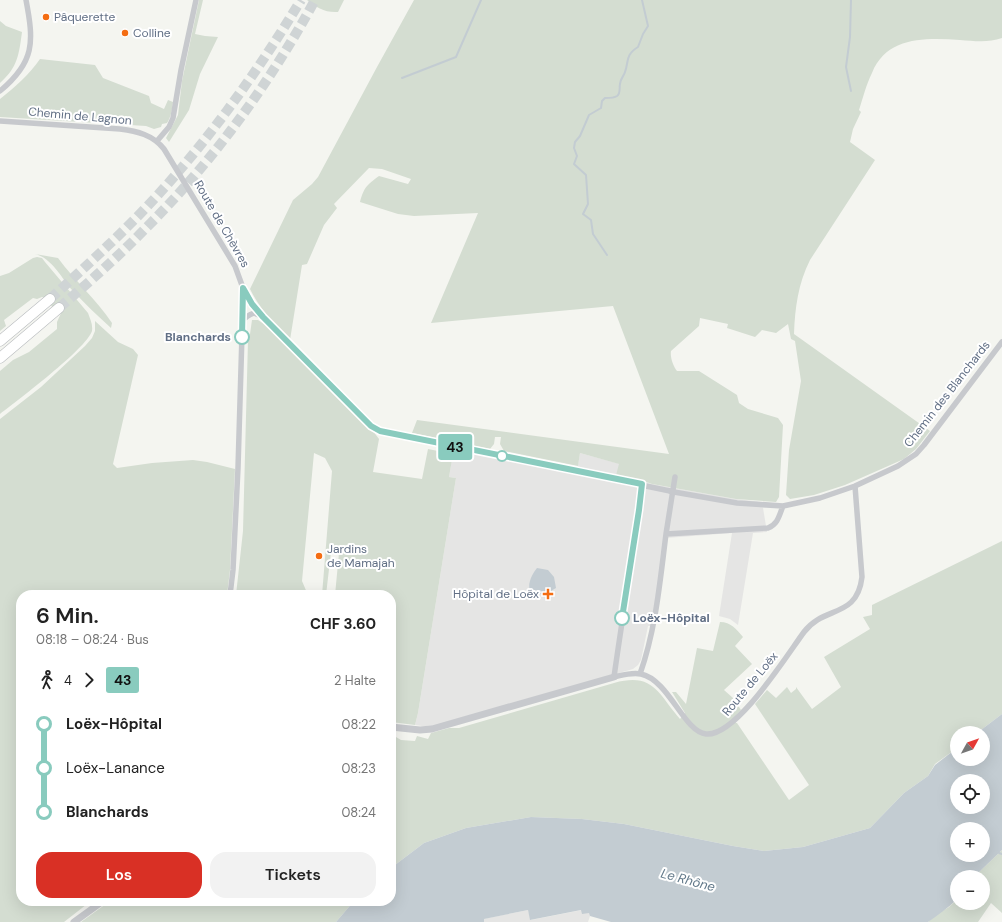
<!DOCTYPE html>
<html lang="de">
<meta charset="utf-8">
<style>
:root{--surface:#fff;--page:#f2f2f2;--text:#222;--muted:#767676;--accent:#d93025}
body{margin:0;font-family:"DM Sans",sans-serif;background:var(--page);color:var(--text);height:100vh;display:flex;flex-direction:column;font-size:15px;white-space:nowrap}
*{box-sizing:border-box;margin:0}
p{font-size:13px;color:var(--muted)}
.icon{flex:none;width:22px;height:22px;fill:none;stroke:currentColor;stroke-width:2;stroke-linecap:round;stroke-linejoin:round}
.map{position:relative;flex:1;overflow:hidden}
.details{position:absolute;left:16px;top:590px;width:380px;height:316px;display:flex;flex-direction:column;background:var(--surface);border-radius:16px;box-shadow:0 4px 16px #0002}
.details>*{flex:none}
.badge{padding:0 8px;border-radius:3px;font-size:14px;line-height:26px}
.needle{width:26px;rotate:50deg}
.fabs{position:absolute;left:950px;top:726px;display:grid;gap:8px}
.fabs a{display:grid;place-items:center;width:40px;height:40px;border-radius:50%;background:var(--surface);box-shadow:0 4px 16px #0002;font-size:20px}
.map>.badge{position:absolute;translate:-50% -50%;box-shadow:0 0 0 2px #fff}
.legs{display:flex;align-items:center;gap:6px;height:44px;padding:0 20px;font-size:13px}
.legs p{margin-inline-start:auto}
.head{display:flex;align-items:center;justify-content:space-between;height:68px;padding:0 20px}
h1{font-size:22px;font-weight:600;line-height:30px}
.cta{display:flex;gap:8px;margin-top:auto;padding:8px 20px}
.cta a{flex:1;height:46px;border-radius:16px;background:var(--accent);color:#fff;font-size:16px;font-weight:600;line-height:46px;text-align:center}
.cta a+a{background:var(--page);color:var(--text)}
ul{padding:0 20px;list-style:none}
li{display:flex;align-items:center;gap:14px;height:44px;font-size:15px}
li i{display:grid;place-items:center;width:6px;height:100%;margin:0 5px;background:currentColor}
li i::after{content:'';width:10px;height:10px;margin:-5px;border:3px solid;border-radius:50%;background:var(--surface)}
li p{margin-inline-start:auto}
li:first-child i{background:linear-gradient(#0000 50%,currentColor 0)}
li:last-child i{background:linear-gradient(currentColor 50%,#0000 0)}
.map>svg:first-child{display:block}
</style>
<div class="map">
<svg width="1002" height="922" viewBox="0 0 1002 922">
<rect width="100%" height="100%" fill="#f4f5f0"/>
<path fill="#e5e5e4" d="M454,447l123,24 3,-18 40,11 -4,11 25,5 11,4 84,15 26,3 5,30 -14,1 -15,92 -8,-6 -11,-3 13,-83 -66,5 -13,88h-5l-7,34 -3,5 -5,4 -204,58 -14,-2 3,-12 38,-235 -7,-1z
M528,910l3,10 51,-10 8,3v3l-2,6h-104l-1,-3z"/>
<path fill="#d4ddd1" d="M199,0h4l-8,34 10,2 13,1 -18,37 -11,36 -20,32 -3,-4 12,-23 4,-34z
M307,0h37l-6,12c-13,1 -22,-5 -31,-12z
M414,0h588v38c-14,5 -28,3 -42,2 -34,-2 -73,-4 -88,33 -6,12 -9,25 -13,37l2,2 -8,17 -3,13 25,18 -65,100c-12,24 -15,48 -16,74l136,97 -14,18 -12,10 -59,26 -31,10 -24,4 -4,-4 3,-45 12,-69 -6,-40 -4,-2 -3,-15 -12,9 -14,-3 -7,7 -28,-9 1,-4 -28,-6 -1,8 -28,25c-1,6 2,15 6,20h22l38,24 2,8 9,6 30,9 5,7 -4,72 -3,5 -40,-3 -84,-15 -11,-4 -25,-5 3,-11 -39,-11 -2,13 -74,-15 -4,-7 1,-7h-6l-1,7 -4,5 -78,-16 5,-13 252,34 -56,-148 -182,17 47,-110 -64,3 -16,-2 -38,-12c4,-15 7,-17 19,-26l29,8 3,-5 -29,-10 -13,-1 -35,36 3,4 -13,17 -17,39 -5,1 -12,75c-16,-16 -30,-31 -40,-51l43,-89 19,-16 6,-7 59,-110z
M0,21l6,5 16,6c-3,22 -4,35 -22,51z
M40,59l55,6 8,13 46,18 2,7 13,6 4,-9 5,2c-1,8 -2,15 -6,21l-5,1 -1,3 -7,2 -8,-3 -146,-9v-18c15,-12 29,-24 40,-40z
M35,254l23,4c17,23 38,41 54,65l-1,5c-13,-12 -26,-24 -38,-37 -11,-12 -21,-33 -38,-37z
M37,257l5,1 3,4 43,51c2,6 5,11 4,18 -6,18 -74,69 -92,83v-43l13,-11 16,-8 28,-23v-7l5,-11 -11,-5 1,-2 -5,-6 -5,-1 -5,2 -4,-1 -29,22 2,6 -6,5v-55l9,-3 24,-15z
M252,320h6l6,4 109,107 6,8 -6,33 49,7 6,-30 25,5 -4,23 7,1 -38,235 -3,12 -24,-3v-127h-56l4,-42 -8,-1 -5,43h-4l10,-124 -7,-13 -11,-5 -12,128 6,14h-72l7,-64 5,-191 2,-6z
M95,321l23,21 15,7 5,6 -25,109 4,4 35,-5 41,-3 14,2 28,7 -5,101 -3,25h-206v306h70l-27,21h-64v-503l41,-32 44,-41 7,-8 3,-7z
M1002,541v173l-25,19h-20v15l-22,16 -7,12 -24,17 -34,35 -67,19 -39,4 -31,-5 -109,-22 -42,-5 -51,-2 -65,11 -42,15 -33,25v-134l10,6 14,1 2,-5 11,3 3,-6 18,-5h10l155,-45c40,-11 44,11 66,36l5,-6 -13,-21h4l10,12 11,-56 16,3 7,-29c11,0 16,7 23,15l-8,9 17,18 -28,26 9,8 8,12 -8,9 3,4h1l52,77 20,-15 -54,-81 12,-14 9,8 11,-11 4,6 5,-4v-2l16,22 29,-22 -17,-30 46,-28 -7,-12 9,-2v-10z
M1002,850v63l-11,-10 -13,19h-50l6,-6 15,-9 8,-8v4h26v-26h-9z
M110,901h244l-18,21h-255z"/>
<path fill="#c3ccd2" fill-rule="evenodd" d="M537,568l11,2 6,7 2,11c-8,5 -7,4 -15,6 -3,0 -3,2 -7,1 -10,-6 -2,-21 3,-27z
M1002,714v136l-28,27h-17v22c-9,9 -19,16 -29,23h-317l-21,-6 -1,-3 -7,1 -1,-4 -51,10 -2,-10 -44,9v3h-148l18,-21h37v-33l33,-25 42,-15 65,-11 51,2 42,5 109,22 31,5 39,-4 67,-19 34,-35 24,-17 7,-11 22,-17v11h26v-26h-6zM957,781h26v26h-26zM957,829h26v26h-26z"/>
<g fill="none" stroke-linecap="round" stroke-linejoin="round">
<path stroke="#c3ccd2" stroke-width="2" d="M402,78l54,-21 25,-57
M851,91l-5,-24 4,-30 1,-37
M607,255l-14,-21 -2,-14 -8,-6 5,-10 -2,-29 -12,-11 3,-8 -3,-8 1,-6 5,-6 9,-21 12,-7 1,-7 3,-3c4,0 9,0 12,-2 4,-3 2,-8 3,-12 0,-5 4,-8 5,-12 4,-11 0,-17 13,-25l5,-13 5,-8 -6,-26
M999,853l3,1"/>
<path stroke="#cfd4d5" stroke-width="10" stroke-dasharray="10 5" stroke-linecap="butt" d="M50,299c36,-33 72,-65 105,-101 56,-61 103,-127 146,-198
M59,308c30,-26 59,-51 87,-80 67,-67 124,-145 169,-228"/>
<defs>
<path id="motorway" d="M0,341l50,-42
M0,358l59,-50"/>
</defs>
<use href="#motorway" stroke="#b8bbbe" stroke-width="11"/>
<path stroke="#c7c9cd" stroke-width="5.5" d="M0,91c35,-29 34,-49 26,-91
M0,121l120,8c17,2 33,6 44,20l71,117 8,22v13l-5,167 -5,102 -3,25
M157,141l12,-14 4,-9 8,-48 15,-70
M244,290l8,14 11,13 108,109 9,5 290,60
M242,322c3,-5 6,-7 12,-9l7,3
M642,484c-8,65 -19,129 -28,193 9,-2 18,-5 27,-3 28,6 43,58 65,60 30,3 81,-79 98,-102 20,-27 53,-13 58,-55l-7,-91
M674,492l63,11 46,3 37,-8 35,-12 43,-20 18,-12 8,-9 78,-103
M666,534l9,-57
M640,674c16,-45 20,-93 26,-140l102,-6c10,-4 11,-12 15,-22"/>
<path stroke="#c7c9cd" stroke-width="7" d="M391,727l29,3 12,-1 182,-52
M74,922l29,-21"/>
<use href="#motorway" stroke="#fff" stroke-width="10"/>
<path stroke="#c7c9cd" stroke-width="5.5" d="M670,491l4,1"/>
</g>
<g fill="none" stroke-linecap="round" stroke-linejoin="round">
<defs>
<path id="line-1" d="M242,337l1,-49 9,16 11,13 108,109 9,5 262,53 -3,26 -17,108"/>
</defs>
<use href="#line-1" stroke="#fff" stroke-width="9"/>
<use href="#line-1" stroke="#89cbbe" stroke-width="6"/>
</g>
<g fill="#f46d12" stroke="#fff" stroke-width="1.5">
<circle cx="46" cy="17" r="4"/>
<circle cx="125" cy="33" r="4"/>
<circle cx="319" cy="556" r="4"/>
<path d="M546 588h4v4h4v4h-4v4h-4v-4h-4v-4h4z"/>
</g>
<g fill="#fff" stroke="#89cbbe" stroke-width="2">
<circle cx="242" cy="337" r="7"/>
<circle cx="502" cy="456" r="5"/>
<circle cx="622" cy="618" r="7"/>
</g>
<g text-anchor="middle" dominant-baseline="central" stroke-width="4" stroke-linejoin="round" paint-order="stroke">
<g font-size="12" fill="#616f85" stroke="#fff" text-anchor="start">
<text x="54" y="17">Pâquerette</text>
<text x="133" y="33">Colline</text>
<text x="327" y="549">Jardins<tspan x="327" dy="14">de Mamajah</tspan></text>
<text x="539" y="594" text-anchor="end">Hôpital de Loëx</text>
</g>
<g font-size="12" fill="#616f85" stroke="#fff">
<text transform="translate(80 116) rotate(5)">Chemin de Lagnon</text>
<text transform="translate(222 224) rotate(60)">Route de Chèvres</text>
<text transform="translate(947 394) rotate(-52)">Chemin des Blanchards</text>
<text transform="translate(750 684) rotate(-50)">Route de Loëx</text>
</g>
<g font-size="12" font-weight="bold" fill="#616f85" stroke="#fff" text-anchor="end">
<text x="231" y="337">Blanchards</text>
<text x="633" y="618" text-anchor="start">Loëx-Hôpital</text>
</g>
<g font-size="13" font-style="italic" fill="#617889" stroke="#fff">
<text transform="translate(688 880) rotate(15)">Le Rhône</text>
</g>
</g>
</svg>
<div class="fabs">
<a><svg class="needle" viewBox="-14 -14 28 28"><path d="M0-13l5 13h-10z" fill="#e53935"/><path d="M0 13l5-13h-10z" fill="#767676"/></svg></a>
<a><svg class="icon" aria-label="locate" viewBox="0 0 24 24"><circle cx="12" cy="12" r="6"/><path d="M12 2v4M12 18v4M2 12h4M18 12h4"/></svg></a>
<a>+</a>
<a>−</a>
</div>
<b class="badge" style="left:455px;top:447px;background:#89cbbe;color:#111">43</b>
<section class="details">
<div class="head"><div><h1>6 Min.</h1><p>08:18 – 08:24 · Bus</p></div><b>CHF 3.60</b></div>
<div class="legs"><svg class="icon" aria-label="walk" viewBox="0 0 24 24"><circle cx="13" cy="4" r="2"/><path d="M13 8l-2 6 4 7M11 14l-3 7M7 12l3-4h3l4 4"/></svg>4<svg class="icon" aria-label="forward" viewBox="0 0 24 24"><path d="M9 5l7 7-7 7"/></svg><b class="badge" style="background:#89cbbe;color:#111">43</b><p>2 Halte</p></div>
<ul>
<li><i style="color:#89cbbe"></i><b>Loëx-Hôpital</b><p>08:22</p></li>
<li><i style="color:#89cbbe"></i><span>Loëx-Lanance</span><p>08:23</p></li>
<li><i style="color:#89cbbe"></i><b>Blanchards</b><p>08:24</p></li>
</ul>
<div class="cta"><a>Los</a><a>Tickets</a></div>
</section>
</div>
